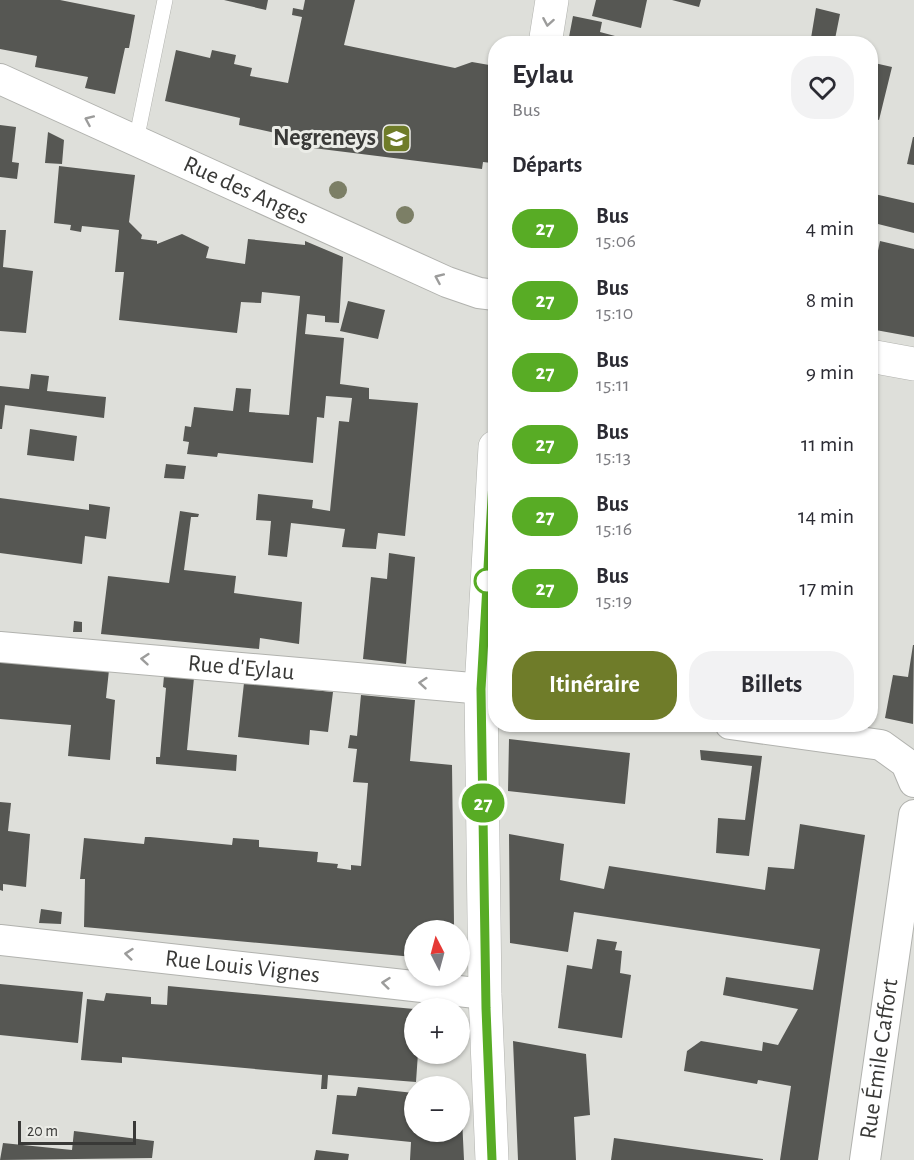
<!DOCTYPE html>
<html lang="fr">
<meta charset="utf-8">
<style>
:root{--surface:#fff;--page:#f2f2f3;--text:#2b2b33;--muted:#7c7c81;--accent:#6f7c29}
body{margin:0;font-family:"Alegreya Sans",sans-serif;background:var(--page);color:var(--text);height:100vh;display:flex;flex-direction:column;font-size:22px;white-space:nowrap}
*{box-sizing:border-box;margin:0}
p{font-size:20px;color:var(--muted)}
.icon{flex:none;width:33px;height:33px;fill:none;stroke:currentColor;stroke-width:2;stroke-linecap:round;stroke-linejoin:round}
.map{position:relative;flex:1;overflow:hidden}
.details{position:absolute;left:488px;top:36px;width:390px;height:696px;display:flex;flex-direction:column;background:var(--surface);border-radius:24px;box-shadow:0 2px 4px #0004}
.details>*{flex:none}
.badge{padding:0 12px;border-radius:20px;font-size:21px;line-height:39px}
.needle{width:39px;rotate:354deg}
.tools{position:absolute;left:404px;top:920px;display:grid;gap:12px}
.tools a{display:grid;place-items:center;width:66px;height:66px;border-radius:50%;background:var(--surface);box-shadow:0 2px 4px #0004;font-size:30px}
.scale{position:absolute;left:18px;bottom:15px;width:118px;box-sizing:border-box;padding-left:6px;border:3px solid #393937;border-top:0;font-size:16px;line-height:21px;white-space:nowrap;color:#393937;-webkit-text-stroke:4px #ebece7;paint-order:stroke}
.map>.badge{position:absolute;translate:-50% -50%;box-shadow:0 0 0 3px #fff}
h2{padding:0 24px;font-size:22px;line-height:54px}
.round{display:grid;place-items:center;flex:none;width:63px;height:63px;border-radius:24px;background:var(--page)}
.summary{display:flex;align-items:center;justify-content:space-between;height:102px;padding:0 24px}
h1{font-size:28px;font-weight:700;line-height:45px}
.button{display:flex;gap:12px;margin-top:auto;padding:12px 24px}
.button a{flex:1;height:69px;border-radius:24px;background:var(--accent);color:#fff;font-size:24px;font-weight:700;line-height:69px;text-align:center}
.button a+a{background:var(--page);color:var(--text)}
ul{padding:0;list-style:none}
li{display:flex;align-items:center;gap:18px;height:72px;padding:0 24px}
li div{flex:1}
li b{display:block;font-size:22px}
li em{font-style:normal}
li .badge{min-width:66px;font-weight:700;text-align:center}
.map>svg:first-child{display:block}
</style>
<div class="map">
<svg width="914" height="1160" viewBox="0 0 914 1160">
<rect width="100%" height="100%" fill="#dedfda"/>
<path fill="#565753" d="M0,0h60l75,15 -6,33h-4l-10,46 -30,-6 3,-11 -53,-10 2,-11 -37,-7z
M224,0h44l-2,10z
M305,0h50l-11,45 111,23 17,-6 23,4 -3,97 -9,-1 -1,7 -185,-23 1,-8 -59,-13 1,-7 -75,-17 11,-51 34,8 2,-8 24,5 -2,9 18,4 -2,8 38,7 14,-66 -10,-2 1,-7 10,2z
M596,0h51l-6,28 -49,-12z
M672,0h29l-2,7z
M816,8l24,6 -6,30h-24z
M573,16l29,6 -2,10 45,12h-48l-28,-7z
M870,62l22,5 -13,53 -9,-3z
M0,125l16,2 -4,35 7,1 -2,16 -17,-2z
M48,132l16,8 -2,24 -17,-1z
M913,137h1v28l-7,-1z
M59,166l76,9 -6,47 13,13 -1,4 16,2v3l25,-10 27,13 -3,11 39,6 3,-25 57,6v-4l38,16 -4,66 -14,-1v-6l-18,-2 -2,20 39,4 -4,46 29,4v11l49,4 -13,133 -27,-3 -2,16 -34,-2 3,-18 -54,-6 -4,34 -19,-2 3,-34 -15,-1 2,-26 55,6 -1,8 18,3 9,-90 10,1 3,-24 -26,-2 -2,22 -7,-1 -4,46 -95,-10 -1,4 -30,-3 2,-12 -6,-1 2,-15 6,1 3,-20 39,4 3,-23 15,1 -2,23 40,3 11,-119 -38,-4 -1,11 -20,-1 -4,31 -118,-13 5,-48h-9l4,-42 -37,-4 -1,6 -11,-2 1,-5 -17,-2z
M870,193l44,10v30l-44,-11z
M0,230h6l-3,37 30,4 -7,62 -26,-2z
M880,241l34,8v88l-44,-8v-40z
M348,301l37,9 -7,29 -38,-8z
M31,374l18,2 -2,15 59,6 -2,21 -99,-13 -3,24h-2v-43l29,3z
M30,429l47,7 -3,25 -47,-6z
M166,464l20,2 -2,13 -20,-1z
M0,498l89,12v-6l21,3 -4,32 -21,-3 -3,28 -82,-11z
M180,511l19,3 -1,3h-7l-7,53 52,6 -2,17 68,9 -3,42 -39,-6 -1,11 -158,-15 7,-58 61,7z
M389,553l26,4 -9,107 -43,-5 8,-82 16,2z
M74,621l8,1v10h-9z
M913,645h1l-1,79 -28,-6 8,-43 15,2z
M0,661l109,9 -3,28 9,2 -5,60 -42,-4 3,-31 -71,-6z
M164,676l30,2 -7,72 50,5 -1,16 -80,-7v-7h4l6,-69 -3,-1z
M244,683l89,9 -5,40 -18,-2 -1,15 -71,-8z
M361,695l54,5 -5,61 42,4 2,159 -4,6h-36v27l-330,-30 1,-48h-5l4,-41 60,6 1,-7h5l82,8 1,-7 26,2v7l59,5 -1,10 21,2 -1,4 14,2v-5l10,1 7,-83 -15,-1 4,-33 -9,-1 2,-13 7,1z
M509,739l121,14 -5,51 -117,-13z
M700,750l62,6 -13,100 -33,-3 2,-35 27,2 7,-54 -51,-6z
M0,802l11,1 -3,28 22,3 -4,53 -23,-3v7l-3,-1z
M800,824l65,11 -47,325h-38l11,-74 -33,-6 -1,4 -73,-13 3,-20 14,-10 61,10 1,-9 15,3 20,-36 -75,-14 3,-18 87,13 7,-41 -246,-37 -6,40 -58,-9 -1,-109 55,10 -4,36 44,9 5,-23 156,24 3,-23 26,2z
M41,909l21,3 -1,12 -22,-1z
M597,939l20,3 -2,8 7,1 -2,22 11,2 -9,63 -64,-10 9,-63 25,4z
M0,984l83,8 -5,51 -78,-8z
M168,986l246,23v44h4l-2,29 -88,-7 -1,14h-6l1,-14 -200,-18v6l-41,-3 6,-61 17,2 2,-8 45,4v7l16,1z
M513,1041l73,13 4,61 -16,2 2,43h-58z
M358,1087l56,6v38h45v-34h2l3,63h-54l1,-18 -79,-8 5,-39 19,1z
M74,1131l80,10 -2,17 -152,2 3,-17 69,7z
M614,1138l149,21v1h-152z
M316,1150l33,4 -1,6h-34z"/>
<g fill="none" stroke-linecap="round" stroke-linejoin="round">
<defs>
<path id="service" d="M136,141l29,-141"/>
<g id="minor">
<path id="s1" d="M0,79l447,203 32,11 16,2"/>
<path id="s2" d="M0,647l495,43"/>
<path d="M730,724l151,21 25,18 8,19"/>
<path id="s3" d="M0,940l485,54"/>
<path id="s4" d="M865,1160l49,-345"/>
</g>
<path id="tertiary" d="M545,44l7,-44
M870,356l44,8
M492,1160l-7,-166 -4,-305 14,-242"/>
</defs>
<use href="#service" stroke="#b1b2ae" stroke-width="16"/>
<use href="#minor" stroke="#b1b2ae" stroke-width="32"/>
<use href="#tertiary" stroke="#b1b2ae" stroke-width="34"/>
<use href="#service" stroke="#fff" stroke-width="15"/>
<use href="#minor" stroke="#fff" stroke-width="30"/>
<use href="#tertiary" stroke="#fff" stroke-width="33"/>
</g>
<g fill="#7c7f66">
<circle cx="338" cy="190" r="9"/>
<circle cx="405" cy="215" r="9"/>
</g>
<defs><path id="oneway-chevron" d="M-2-3.5L2.5 0L-2 3.5" fill="none" stroke-width="1.6" stroke-linecap="round" stroke-linejoin="round" transform="scale(1.5)"/></defs>
<g stroke="#9c9c9b">
<use href="#oneway-chevron" transform="translate(548 22) rotate(100)"/>
<use href="#oneway-chevron" transform="translate(89 120) rotate(-156)"/>
<use href="#oneway-chevron" transform="translate(439 278) rotate(-156)"/>
<use href="#oneway-chevron" transform="translate(145 659) rotate(-175)"/>
<use href="#oneway-chevron" transform="translate(423 683) rotate(-175)"/>
<use href="#oneway-chevron" transform="translate(129 954) rotate(-174)"/>
<use href="#oneway-chevron" transform="translate(386 983) rotate(-174)"/>
</g>
<g fill="none" stroke-linecap="round" stroke-linejoin="round">
<defs>
<path id="line" d="M492,1160l-6,-152 -5,-319 14,-242"/>
</defs>
<use href="#line" stroke="#fff" stroke-width="14"/>
<use href="#line" stroke="#58ac25" stroke-width="9"/>
</g>
<defs>
<symbol id="school-square" viewBox="-11 -11 22 22"><rect x="-9" y="-9" width="18" height="18" rx="4" fill="#6f7c29" stroke="#ebece7"/><path d="M0-5L7-2L0 1L-7-2ZM-4 1L0 2.5L4 1V4Q0 6-4 4Z" fill="#fff"/></symbol>
</defs>
<g fill-rule="evenodd">
<use href="#school-square" x="380" y="122" width="33" height="33"/>
</g>
<circle fill="#fff" stroke="#58ac25" stroke-width="3" cx="487" cy="581" r="12"/>
<g text-anchor="middle" dominant-baseline="central" stroke-width="6" stroke-linejoin="round" paint-order="stroke">
<g font-size="24" font-weight="bold" fill="#393937" stroke="#ebece7" text-anchor="end">
<text x="376" y="138">Negreneys</text>
</g>
<g font-size="24" fill="#393937" stroke="#ebece7">
<text stroke="none"><textPath href="#s1" startOffset="270">Rue des Anges</textPath></text>
<text stroke="none"><textPath href="#s2" startOffset="242">Rue d'Eylau</textPath></text>
<text stroke="none"><textPath href="#s3" startOffset="244">Rue Louis Vignes</textPath></text>
<text stroke="none"><textPath href="#s4" startOffset="102">Rue Émile Caffort</textPath></text>
</g>
</g>
</svg>
<div class="tools">
<a><svg class="needle" viewBox="-14 -14 28 28"><path d="M0-13l5 13h-10z" fill="#e53935"/><path d="M0 13l5-13h-10z" fill="#7c7c81"/></svg></a>
<a>+</a>
<a>−</a>
</div>
<div class="scale">20 m</div>
<b class="badge" style="left:483px;top:803px;background:#58ac25;color:#fff">27</b>
<section class="details">
<div class="summary"><div><h1>Eylau</h1><p>Bus</p></div><a class="round"><svg class="icon" aria-label="heart" viewBox="0 0 24 24"><path d="M12 20l-8-8c-3-5 5-10 8-4 3-6 11-1 8 4z"/></svg></a></div>
<h2>Départs</h2>
<ul>
<li><span class="badge" style="background:#58ac25;color:#fff">27</span><div><b>Bus</b><p>15:06</p></div><em>4 min</em></li>
<li><span class="badge" style="background:#58ac25;color:#fff">27</span><div><b>Bus</b><p>15:10</p></div><em>8 min</em></li>
<li><span class="badge" style="background:#58ac25;color:#fff">27</span><div><b>Bus</b><p>15:11</p></div><em>9 min</em></li>
<li><span class="badge" style="background:#58ac25;color:#fff">27</span><div><b>Bus</b><p>15:13</p></div><em>11 min</em></li>
<li><span class="badge" style="background:#58ac25;color:#fff">27</span><div><b>Bus</b><p>15:16</p></div><em>14 min</em></li>
<li><span class="badge" style="background:#58ac25;color:#fff">27</span><div><b>Bus</b><p>15:19</p></div><em>17 min</em></li>
</ul>
<div class="button"><a>Itinéraire</a><a>Billets</a></div>
</section>
</div>
